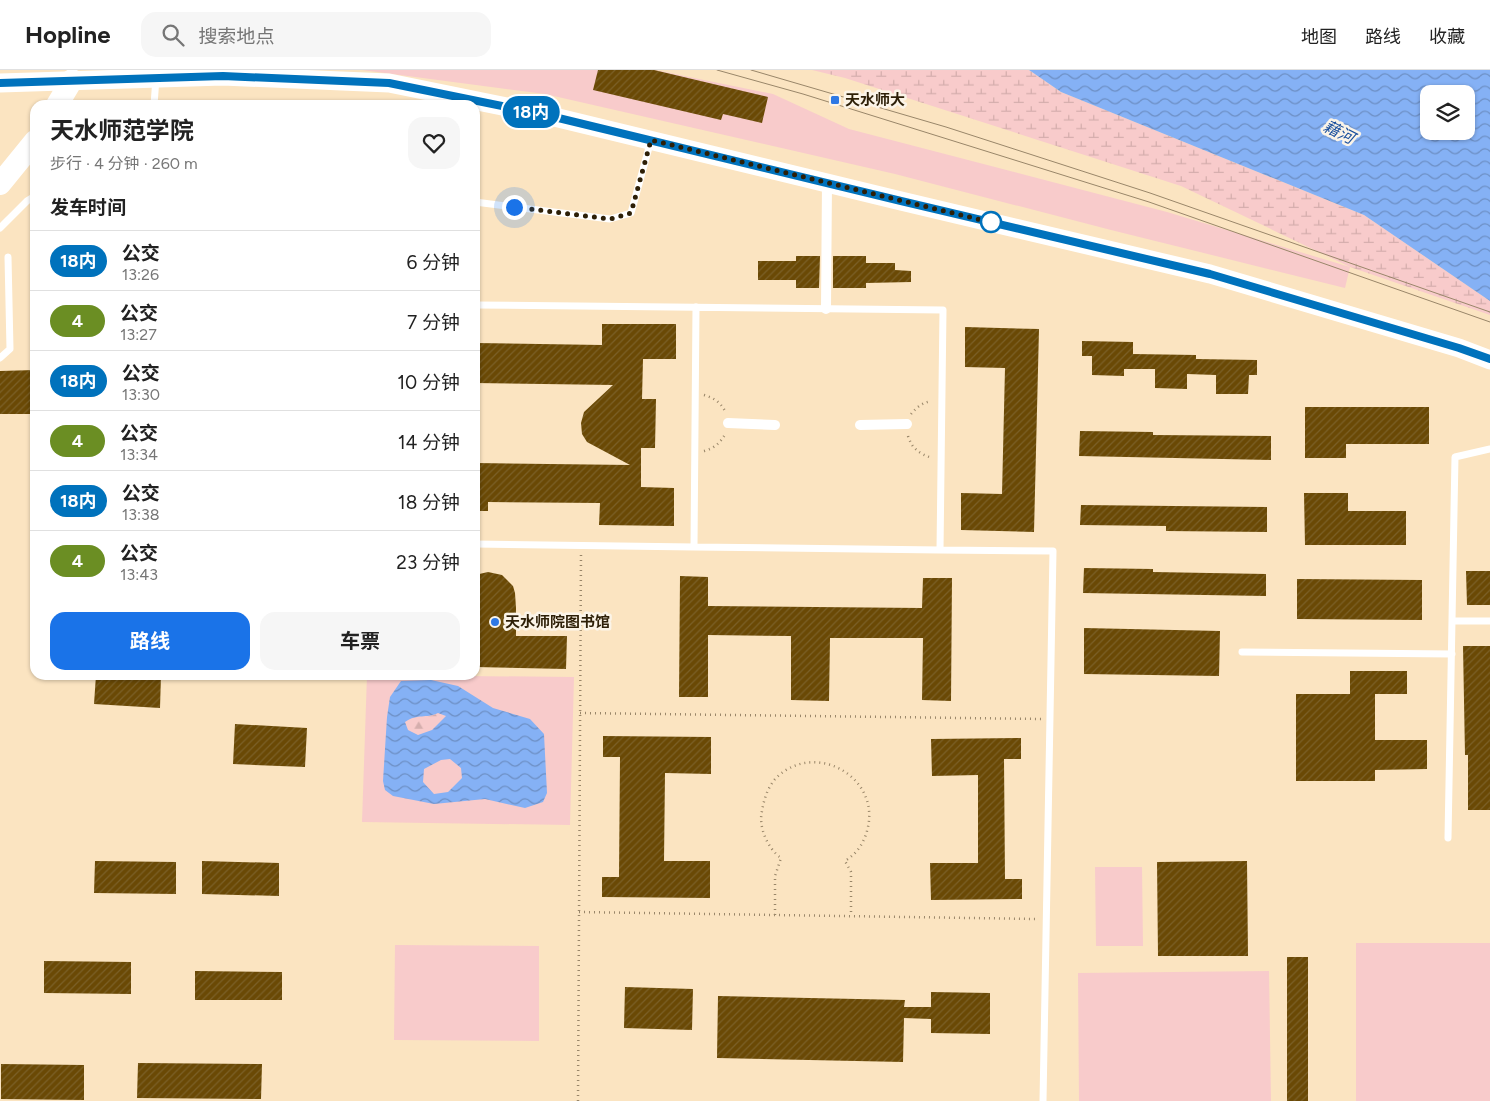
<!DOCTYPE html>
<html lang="zh">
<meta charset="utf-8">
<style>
:root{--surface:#fff;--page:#f6f6f6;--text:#222;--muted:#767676;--line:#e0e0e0;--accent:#1a73e8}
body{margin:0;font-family:Figtree,"Noto Sans SC",sans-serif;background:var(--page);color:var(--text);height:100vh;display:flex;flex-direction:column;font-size:19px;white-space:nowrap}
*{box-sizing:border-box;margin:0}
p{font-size:16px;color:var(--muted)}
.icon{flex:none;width:28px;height:28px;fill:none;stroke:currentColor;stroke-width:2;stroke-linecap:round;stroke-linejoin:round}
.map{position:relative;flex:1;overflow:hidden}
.details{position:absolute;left:30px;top:30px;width:450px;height:580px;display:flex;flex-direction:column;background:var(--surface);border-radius:15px;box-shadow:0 1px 4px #0004}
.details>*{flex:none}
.badge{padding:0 10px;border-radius:16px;font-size:18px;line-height:32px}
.buttons{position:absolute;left:1420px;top:15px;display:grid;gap:10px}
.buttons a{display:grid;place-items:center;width:55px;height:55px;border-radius:10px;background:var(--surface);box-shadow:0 1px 4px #0004;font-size:25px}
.you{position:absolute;width:25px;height:25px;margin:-12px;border:4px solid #fff;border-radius:50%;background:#1a73e8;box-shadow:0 0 0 8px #1a73e833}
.map>.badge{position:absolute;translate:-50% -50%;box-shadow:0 0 0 2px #fff}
h2{padding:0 20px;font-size:19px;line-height:45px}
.round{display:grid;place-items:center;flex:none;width:52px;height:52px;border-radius:15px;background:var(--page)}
.overview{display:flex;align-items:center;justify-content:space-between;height:85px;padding:0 20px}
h1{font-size:24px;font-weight:700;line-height:38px}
.action{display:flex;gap:10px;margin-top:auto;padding:10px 20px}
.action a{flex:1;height:58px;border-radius:15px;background:var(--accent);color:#fff;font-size:20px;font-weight:700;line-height:58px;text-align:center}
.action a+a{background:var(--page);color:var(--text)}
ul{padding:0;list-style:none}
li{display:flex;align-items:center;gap:15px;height:60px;padding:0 20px;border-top:1px solid var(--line)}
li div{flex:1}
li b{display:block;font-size:19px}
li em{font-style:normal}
li .badge{min-width:55px;font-weight:700;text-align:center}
header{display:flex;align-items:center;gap:30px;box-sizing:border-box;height:70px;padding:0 25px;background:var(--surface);border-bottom:1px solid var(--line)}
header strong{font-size:24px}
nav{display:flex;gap:28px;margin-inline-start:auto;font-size:18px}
.search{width:350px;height:45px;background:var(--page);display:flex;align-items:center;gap:12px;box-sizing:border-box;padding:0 18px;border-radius:15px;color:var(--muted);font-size:19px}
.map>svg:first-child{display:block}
</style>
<header>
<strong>Hopline</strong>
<div class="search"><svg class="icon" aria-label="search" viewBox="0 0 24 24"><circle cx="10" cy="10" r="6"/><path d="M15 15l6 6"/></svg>搜索地点</div>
<nav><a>地图</a><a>路线</a><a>收藏</a></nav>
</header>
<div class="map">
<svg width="1490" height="1031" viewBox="0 0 1490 1031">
<defs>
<pattern id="forest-firs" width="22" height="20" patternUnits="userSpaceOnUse" patternTransform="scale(1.25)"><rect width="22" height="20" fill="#f8cbcb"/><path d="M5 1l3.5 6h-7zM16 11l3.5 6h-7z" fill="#d5aead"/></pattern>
<pattern id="wetland-marsh" width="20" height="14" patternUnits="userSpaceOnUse" patternTransform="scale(1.25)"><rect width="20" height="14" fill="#f8cbcb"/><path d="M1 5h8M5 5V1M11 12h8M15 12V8" fill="none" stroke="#d5aead"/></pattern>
<pattern id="water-waves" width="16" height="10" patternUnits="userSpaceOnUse" patternTransform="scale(1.25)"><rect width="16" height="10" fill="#85b1f5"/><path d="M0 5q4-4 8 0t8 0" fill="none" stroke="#6d8fc4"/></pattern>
<pattern id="building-hatch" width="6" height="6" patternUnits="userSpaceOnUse" patternTransform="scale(1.25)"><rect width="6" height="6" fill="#6a4905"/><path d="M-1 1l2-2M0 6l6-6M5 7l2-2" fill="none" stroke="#7b6028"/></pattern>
</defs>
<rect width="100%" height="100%" fill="#fbe4c1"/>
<path fill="#f8cbcb" d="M362,0h293l118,24 76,35 318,83 183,55 -5,21 -234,-58 -216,-56 -350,-80z
M367,605l207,2 -4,148 -208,-3z
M1095,797h47l1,79h-47z
M1356,873h134v158h-134z
M395,875l144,1v95l-145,-1z
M1269,901l2,130h-192l-1,-128z"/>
<path fill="url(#forest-firs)" d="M438,643l8,3 -14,14 -14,5 -10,-4 -3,-9c13,-9 21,-2 33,-9z"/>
<path fill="url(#wetland-marsh)" d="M812,0h217l32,22 303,123 126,86v14l-140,-48 -169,-81 -336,-108z"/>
<path fill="url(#water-waves)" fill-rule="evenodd" d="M1029,0h461v231l-126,-86 -303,-123zM1429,24h37v37h-37z
M431,610l27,6 35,22 37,11 14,15 3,59 -4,9 -18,6 -40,-9 -51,5 -41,-8 -8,-6 -2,-9 4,-64 3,-20 11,-16zM438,643l8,3 -14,14 -14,5 -10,-5 -3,-8c13,-9 21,-3 33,-9zM450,689l11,9 1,10 -14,14 -14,2 -11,-12 1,-13 17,-9z"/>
<path fill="url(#building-hatch)" d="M598,0h56l114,27 -6,26 -39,-9 -2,6 -128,-30z
M796,186h24l-1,32h-23v-8h-38v-19h38z
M833,186h33v7h29v7l16,1v11l-45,1v5h-33z
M602,254h74v35h-33l-1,40h14l-1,49h-14v39l33,1v38l-75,-1 1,-22 -112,-1v9h-13v-48l155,2 -43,-23 -5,-8 -1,-11 3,-11 29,-27 -138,-2v-40l127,2z
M965,257l74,2 -5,203 -73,-2v-37l41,1 3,-126 -40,-1z
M1082,271l51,1v12l63,1v4l61,1v15h-8l-1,19h-32v-19l-29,-1v15l-32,-1v-19h-31v7l-32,-1v-19h-10z
M35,300v44h-35v-43z
M1305,337h124v37h-83v14h-41z
M1080,361l73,1v3l118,1v24l-192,-4z
M1304,423h44v18h58v34h-101z
M1081,435l186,2v25l-101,-1v-5l-86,-1z
M1084,498l69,1v3l113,2v22l-183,-3z
M1466,501h24v34h-23z
M488,502l14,3 11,11 2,7 1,15v28h51l-1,33 -91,-2v-92z
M680,506l28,1v29l214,2 1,-30h29l-1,123 -29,-1 1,-62h-93l-1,63 -38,-1v-64l-83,-1v62h-29z
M1297,509l125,1v40l-125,-1z
M1084,558l136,3 -1,45 -135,-2z
M1463,576h27v164h-22v-55h-3z
M1350,601h57v23h-32v46h52v29l-52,1v11h-79v-87h54z
M96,605h65l-1,33 -66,-4z
M235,654l72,4 -2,39 -72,-3z
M603,666l108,1v37l-46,-1 -1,88h46v37l-108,-1v-20h17l1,-120h-17z
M1021,668v21h-17l1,120h17v20l-91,1 -1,-37h48v-88l-46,1 -1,-37z
M95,791l81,1v32l-82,-1z
M202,791l77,2v33l-77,-2z
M1247,791l1,95h-90l-1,-94z
M1287,887h21v144h-21z
M44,891l87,1v32l-87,-1z
M195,901l87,1v28h-87z
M625,917l68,2 -1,41 -68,-2z
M931,922l59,1v41l-59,-1v-14l-27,-1 -1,44 -186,-4 1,-62 187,4 -1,7h27z
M138,993l124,1 -1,35 -124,-1z
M1,994l83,1v35l-83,-1z"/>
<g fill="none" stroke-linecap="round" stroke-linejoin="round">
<path stroke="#998669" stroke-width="2.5" stroke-dasharray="1 4" stroke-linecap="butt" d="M704,325c10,3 16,7 21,16
M911,344c6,-7 11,-11 20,-13
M908,366c4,13 12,18 24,22
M704,381c11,-3 16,-8 22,-18
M580,643l461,6
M579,842l458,7
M775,845v-39l6,-18c-13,-9 -23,-31 -19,-47 2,-12 6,-25 15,-34 38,-36 102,-1 91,50 -3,14 -10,26 -23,34l6,11v44
M578,1031l3,-547"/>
<path stroke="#fff" stroke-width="7" d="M154,35l2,-27
M475,132l135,17 21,-6 20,-73
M0,158l27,-27 8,-5
M475,235c156,1 312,3 468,5l-3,240 -246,-3 2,-240
M0,288l10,-9 -2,-92
M475,474l219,3
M940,480l113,1 -10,550
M1452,551h38
M1242,582l210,2
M1448,768l7,-381 35,-8"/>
<path stroke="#fff" stroke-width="10" d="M826,239l1,-127
M728,353l47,2
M860,355l47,-1"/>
<path stroke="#fff" stroke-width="19" d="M0,13l223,-7 166,7 157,32 355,86 309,73 249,74 31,12"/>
<path stroke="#fff" stroke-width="22" d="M57,35l15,-25
M0,114l35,-43"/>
<path stroke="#998669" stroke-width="1" d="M717,0l86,24 346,108 341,120
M751,0l195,57 204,66 340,119"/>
</g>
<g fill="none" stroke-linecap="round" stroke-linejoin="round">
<defs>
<path id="line" d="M0,13l223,-7 166,7 157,32 355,86 309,73 249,74 31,11"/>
</defs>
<use href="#line" stroke="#fff" stroke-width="11"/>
<use href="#line" stroke="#0072bc" stroke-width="8"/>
<path stroke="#2d1f07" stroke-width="5" stroke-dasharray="0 9" d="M514,137l96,12 21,-6 20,-73 347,84 -7,-2"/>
</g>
<g fill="#2e78e4" stroke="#fbf4e8" stroke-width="2">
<rect x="830" y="25" width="10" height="10" rx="2.5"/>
<circle cx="495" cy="552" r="5"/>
</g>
<circle fill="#fff" stroke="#0072bc" stroke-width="2.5" cx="991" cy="152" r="10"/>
<g text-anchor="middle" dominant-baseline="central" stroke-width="5" stroke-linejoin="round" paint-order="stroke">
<g font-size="15" font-weight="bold" fill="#2d1f07" stroke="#fbf4e8" text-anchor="start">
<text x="845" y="30">天水师大</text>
<text x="505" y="552">天水师院图书馆</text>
</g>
<g font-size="16" font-style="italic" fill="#184e9d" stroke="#fbf4e8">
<text transform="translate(1339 62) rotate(26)">藉河</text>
</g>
</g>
</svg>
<div class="buttons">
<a><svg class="icon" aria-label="layers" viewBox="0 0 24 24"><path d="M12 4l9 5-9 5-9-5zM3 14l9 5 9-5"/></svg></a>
</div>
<div class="you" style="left:514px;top:137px"></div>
<b class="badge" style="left:531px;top:42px;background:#0072bc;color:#fff">18内</b>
<section class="details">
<div class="overview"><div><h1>天水师范学院</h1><p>步行 · 4 分钟 · 260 m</p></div><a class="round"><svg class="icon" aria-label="heart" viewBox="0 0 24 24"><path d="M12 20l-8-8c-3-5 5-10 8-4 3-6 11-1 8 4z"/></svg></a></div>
<h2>发车时间</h2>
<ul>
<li><span class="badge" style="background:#0072bc;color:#fff">18内</span><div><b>公交</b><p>13:26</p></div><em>6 分钟</em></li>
<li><span class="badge" style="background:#6b8e23;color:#fff">4</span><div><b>公交</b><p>13:27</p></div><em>7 分钟</em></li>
<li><span class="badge" style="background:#0072bc;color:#fff">18内</span><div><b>公交</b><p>13:30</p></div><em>10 分钟</em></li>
<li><span class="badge" style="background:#6b8e23;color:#fff">4</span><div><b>公交</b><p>13:34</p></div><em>14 分钟</em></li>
<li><span class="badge" style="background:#0072bc;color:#fff">18内</span><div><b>公交</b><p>13:38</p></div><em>18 分钟</em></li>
<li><span class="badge" style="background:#6b8e23;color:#fff">4</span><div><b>公交</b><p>13:43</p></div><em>23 分钟</em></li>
</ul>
<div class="action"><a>路线</a><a>车票</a></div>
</section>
</div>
